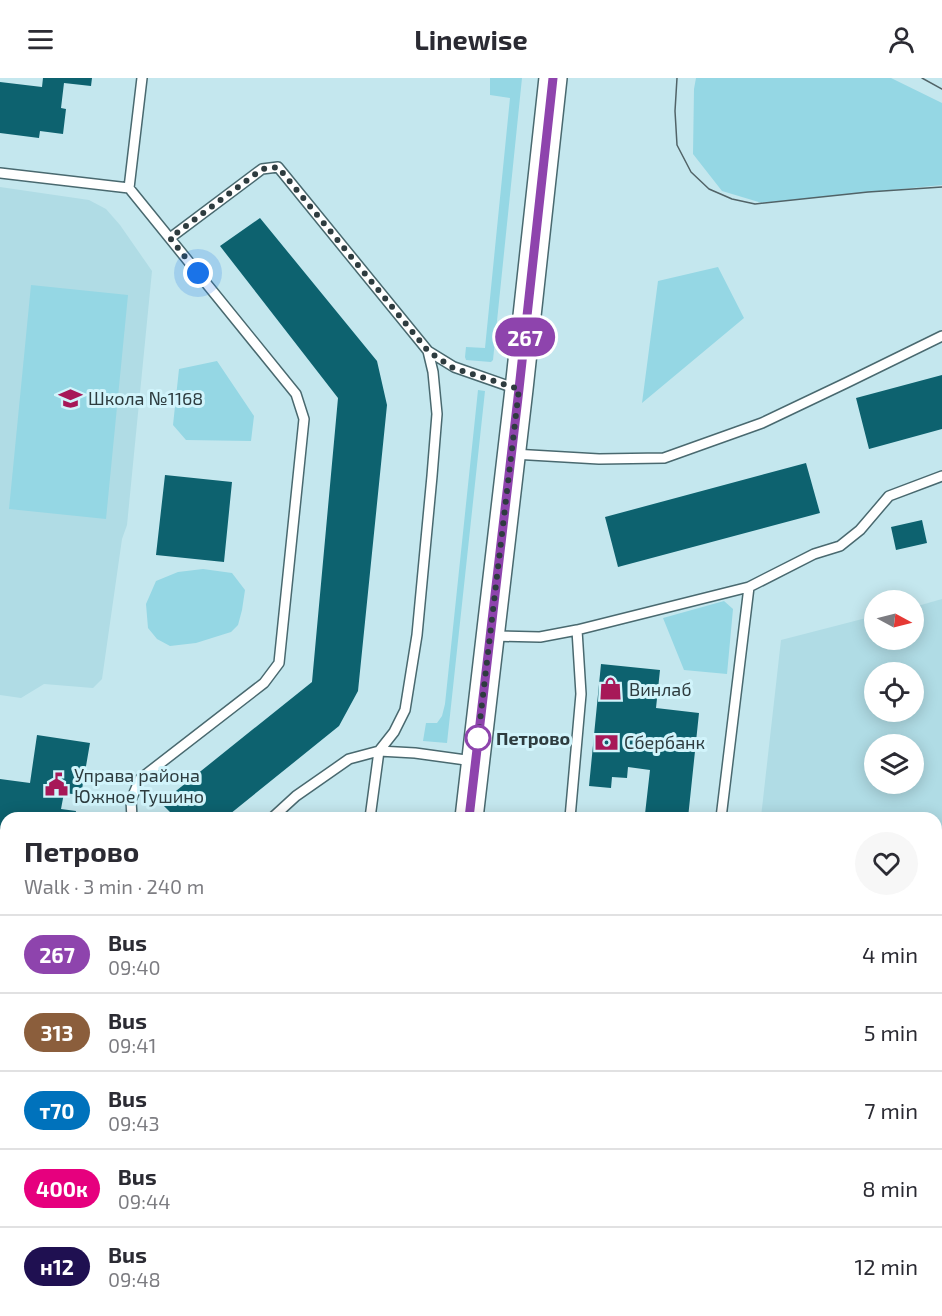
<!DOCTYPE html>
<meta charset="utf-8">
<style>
:root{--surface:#fff;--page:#f7f7f7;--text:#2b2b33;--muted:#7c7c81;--line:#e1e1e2}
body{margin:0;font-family:"Exo 2",sans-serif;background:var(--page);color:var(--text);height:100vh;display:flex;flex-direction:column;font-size:22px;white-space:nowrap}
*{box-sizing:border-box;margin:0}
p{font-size:20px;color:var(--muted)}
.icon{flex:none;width:33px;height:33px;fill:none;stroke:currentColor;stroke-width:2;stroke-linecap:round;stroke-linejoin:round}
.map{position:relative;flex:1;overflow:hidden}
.drawer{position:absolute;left:0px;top:734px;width:942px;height:506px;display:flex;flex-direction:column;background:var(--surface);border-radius:18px 18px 0 0;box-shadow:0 3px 15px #0003}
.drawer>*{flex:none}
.badge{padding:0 12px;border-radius:20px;font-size:21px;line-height:39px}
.needle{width:39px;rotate:97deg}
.tools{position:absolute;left:864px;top:512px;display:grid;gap:12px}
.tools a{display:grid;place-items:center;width:60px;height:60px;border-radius:50%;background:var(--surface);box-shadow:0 3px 15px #0003;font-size:30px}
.you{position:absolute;width:30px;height:30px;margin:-15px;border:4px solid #fff;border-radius:50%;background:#1a73e8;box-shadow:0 0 0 9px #1a73e833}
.map>.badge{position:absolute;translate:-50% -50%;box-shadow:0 0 0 3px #fff}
.round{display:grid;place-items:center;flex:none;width:63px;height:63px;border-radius:32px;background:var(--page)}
.overview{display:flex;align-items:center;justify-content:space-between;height:102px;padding:0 24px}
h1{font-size:28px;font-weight:700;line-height:45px}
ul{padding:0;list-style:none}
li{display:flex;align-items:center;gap:18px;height:78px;padding:0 24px;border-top:2px solid var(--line)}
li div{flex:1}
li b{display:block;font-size:22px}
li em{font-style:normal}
li .badge{min-width:66px;font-weight:700;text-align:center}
header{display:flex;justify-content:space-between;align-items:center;height:78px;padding:0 24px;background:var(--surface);font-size:27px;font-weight:700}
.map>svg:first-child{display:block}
</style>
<header><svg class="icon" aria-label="menu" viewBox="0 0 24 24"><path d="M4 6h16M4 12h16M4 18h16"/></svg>Linewise<svg class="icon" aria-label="person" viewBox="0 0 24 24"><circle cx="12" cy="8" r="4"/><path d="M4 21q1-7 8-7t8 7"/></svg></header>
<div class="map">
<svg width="942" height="1238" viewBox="0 0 942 1238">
<rect width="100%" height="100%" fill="#c4e7ee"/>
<path fill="#b0dce5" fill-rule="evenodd" d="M0,109l89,13 17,9 14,16 32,46 -25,254 -5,14 -20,140 -9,9 -49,-4 -23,14 -21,-3z
M942,521v412h-6v-193l-175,-1 20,-177 93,-24v23h40v-32zM874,594h40v39h-40zM874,666h40v39h-40z"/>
<path fill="#95d7e4" d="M490,0h32l-29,282 -2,2 -25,-2 -1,-3 1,-10 19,1 25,-250 -20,-3z
M696,0h195l51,25v82l-180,18 -40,-12 -29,-37 1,-65z
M718,189l26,51 -102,85 16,-122z
M31,207l97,10 -22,224 -97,-10z
M217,283l37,55 -3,25 -65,-1 -13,-15 6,-56z
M478,312l7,1 -38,352 -24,-2 3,-18h11l5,-7 3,-12z
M203,491l29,4 13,17 -3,20 -4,15 -7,7 -35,11 -26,3 -13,-7 -9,-11 -2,-24 10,-23 22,-9z
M724,523l9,8 -6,65 -43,-4 -21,-52z
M6,1042v48l-2,1 -4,-16v-32z"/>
<path fill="#0d626f" d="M43,0h49l-1,8 -27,-3 -3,25 5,1 -3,25 -23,-3 -1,7 -39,-5v-51l42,5z
M260,140l117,143 10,44 -29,286 -19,35 -114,92h-49l-15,-15 151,-121 26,-284 -118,-152z
M942,297v54l-73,20 -13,-51z
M806,385l14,50 -202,54 -13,-50z
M165,397l67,7 -8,80 -68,-7z
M922,442l5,23 -31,7 -5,-23z
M601,586l59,6 -4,38 43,5 -11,105h-67l1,-6 23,2 5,-44 -22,-3 -1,11 -15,-1 -1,11 -22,-2z
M37,657l53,8 -9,52 -17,-2 -3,16 15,2 -1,7h-69v21l-6,-1v-59l30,4z
M587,735l23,2v3h-24z
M0,924l6,1v52h-6z
M936,1119l6,1v49l-6,-1z
M53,1233h48l-10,5h-48z
M161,1233h48l2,5h-48z
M538,1233h173l16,4 -191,1z"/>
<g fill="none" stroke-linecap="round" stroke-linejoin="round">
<defs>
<path id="lane" d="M0,95l129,15 167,206 8,25 -25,244 -15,20 -124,96 -9,21 1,18
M129,110l13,-110
M170,160l92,-69 16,-2 150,184 26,16 63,22
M513,376l86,5 65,-1 98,-35 84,-40 96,-47
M577,552l172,-43
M492,558l48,1 37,-7 4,64 -11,124
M272,740l24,-22 53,-37 30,-8 36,2 58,8
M370,740l9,-67 15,-19 11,-22 12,-75 15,-159 5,-62 -4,-42 -5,-21
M721,740l28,-231 65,-33 26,-8 20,-16 29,-34 53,-20
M0,856l6,1
M0,1017l6,2
M936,1021l6,4
M936,1214l6,1
M122,1233l1,5
M248,1233l1,5
M789,1238l1,-5"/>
<path id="secondary" d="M469,740l50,-429 34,-311
M391,1238l1,-5"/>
</defs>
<use href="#lane" stroke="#49696f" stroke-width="12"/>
<use href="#secondary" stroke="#49696f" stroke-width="30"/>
<use href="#lane" stroke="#fff" stroke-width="9"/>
<use href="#secondary" stroke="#fff" stroke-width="27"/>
<path stroke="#516367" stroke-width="1.5" d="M677,0l-2,33 2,34 14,27 18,17 23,10 23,5 113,-12 74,-5
M922,0l20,11"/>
</g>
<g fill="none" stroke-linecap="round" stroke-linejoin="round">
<defs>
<path id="line" d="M469,740l50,-429 34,-311"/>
</defs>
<use href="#line" stroke="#fff" stroke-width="14"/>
<use href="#line" stroke="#8e44ad" stroke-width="9"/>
<path stroke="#2e3c3f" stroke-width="6" stroke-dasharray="0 10.8" d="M198,195l-28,-35 92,-69 16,-2 150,184 25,17 66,21 -41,349"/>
</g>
<defs>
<symbol id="school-bare" viewBox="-9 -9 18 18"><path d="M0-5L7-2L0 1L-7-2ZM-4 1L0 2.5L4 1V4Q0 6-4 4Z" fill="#a71858" stroke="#d1f4fb" stroke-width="2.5" paint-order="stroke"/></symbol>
<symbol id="shop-bare" viewBox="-9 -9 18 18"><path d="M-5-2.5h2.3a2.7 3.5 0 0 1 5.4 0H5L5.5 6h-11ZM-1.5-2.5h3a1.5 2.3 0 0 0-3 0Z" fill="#a71858" stroke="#d1f4fb" stroke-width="2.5" paint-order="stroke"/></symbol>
<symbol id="bank-bare" viewBox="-9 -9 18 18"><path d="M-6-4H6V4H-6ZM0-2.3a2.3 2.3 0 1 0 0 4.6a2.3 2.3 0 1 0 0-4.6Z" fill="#a71858" stroke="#d1f4fb" stroke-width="2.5" paint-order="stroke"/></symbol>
<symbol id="civic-bare" viewBox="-9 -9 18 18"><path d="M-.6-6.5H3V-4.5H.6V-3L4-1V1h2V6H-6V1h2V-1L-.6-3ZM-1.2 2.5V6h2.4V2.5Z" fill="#a71858" stroke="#d1f4fb" stroke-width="2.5" paint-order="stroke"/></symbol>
</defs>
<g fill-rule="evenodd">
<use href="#school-bare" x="54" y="304" width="33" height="33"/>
<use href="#shop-bare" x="594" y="594" width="33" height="33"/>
<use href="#bank-bare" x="590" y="648" width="33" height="33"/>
<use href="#civic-bare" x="40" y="690" width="33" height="33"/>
</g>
<circle fill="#fff" stroke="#8e44ad" stroke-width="3" cx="478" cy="660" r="12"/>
<g text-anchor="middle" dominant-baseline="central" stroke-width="6" stroke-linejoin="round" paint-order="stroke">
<g font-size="18" fill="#2e3c3f" stroke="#d1f4fb" text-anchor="start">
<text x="88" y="320">Школа №1168</text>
<text x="629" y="611">Винлаб</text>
<text x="624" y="664">Сбербанк</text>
<text x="74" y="697">Управа района<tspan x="74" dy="21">Южное Тушино</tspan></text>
</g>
<g font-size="18" font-weight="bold" fill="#2e3c3f" stroke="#d1f4fb" text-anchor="start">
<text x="496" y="660">Петрово</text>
</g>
</g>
</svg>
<div class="tools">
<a><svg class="needle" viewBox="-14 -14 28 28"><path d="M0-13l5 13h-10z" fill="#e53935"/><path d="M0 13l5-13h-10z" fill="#7c7c81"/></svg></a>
<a><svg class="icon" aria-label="locate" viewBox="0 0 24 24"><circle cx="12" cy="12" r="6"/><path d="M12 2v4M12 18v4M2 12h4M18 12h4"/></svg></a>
<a><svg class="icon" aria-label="layers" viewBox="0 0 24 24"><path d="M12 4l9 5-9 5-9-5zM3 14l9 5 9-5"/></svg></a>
</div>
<div class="you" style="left:198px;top:195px"></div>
<b class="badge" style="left:525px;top:259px;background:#8e44ad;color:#fff">267</b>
<section class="drawer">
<div class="overview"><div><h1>Петрово</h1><p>Walk · 3 min · 240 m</p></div><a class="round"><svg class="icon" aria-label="heart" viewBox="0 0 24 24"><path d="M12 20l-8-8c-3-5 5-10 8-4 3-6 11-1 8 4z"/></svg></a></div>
<ul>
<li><span class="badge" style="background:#8e44ad;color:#fff">267</span><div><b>Bus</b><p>09:40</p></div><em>4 min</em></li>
<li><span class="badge" style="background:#8b5e3c;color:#fff">313</span><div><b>Bus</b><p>09:41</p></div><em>5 min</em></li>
<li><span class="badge" style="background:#0072bc;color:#fff">т70</span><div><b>Bus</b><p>09:43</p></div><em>7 min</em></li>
<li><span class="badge" style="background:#e6007e;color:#fff">400к</span><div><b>Bus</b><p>09:44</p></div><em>8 min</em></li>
<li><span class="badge" style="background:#1f1051;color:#fff">н12</span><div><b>Bus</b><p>09:48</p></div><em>12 min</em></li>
</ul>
</section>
</div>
